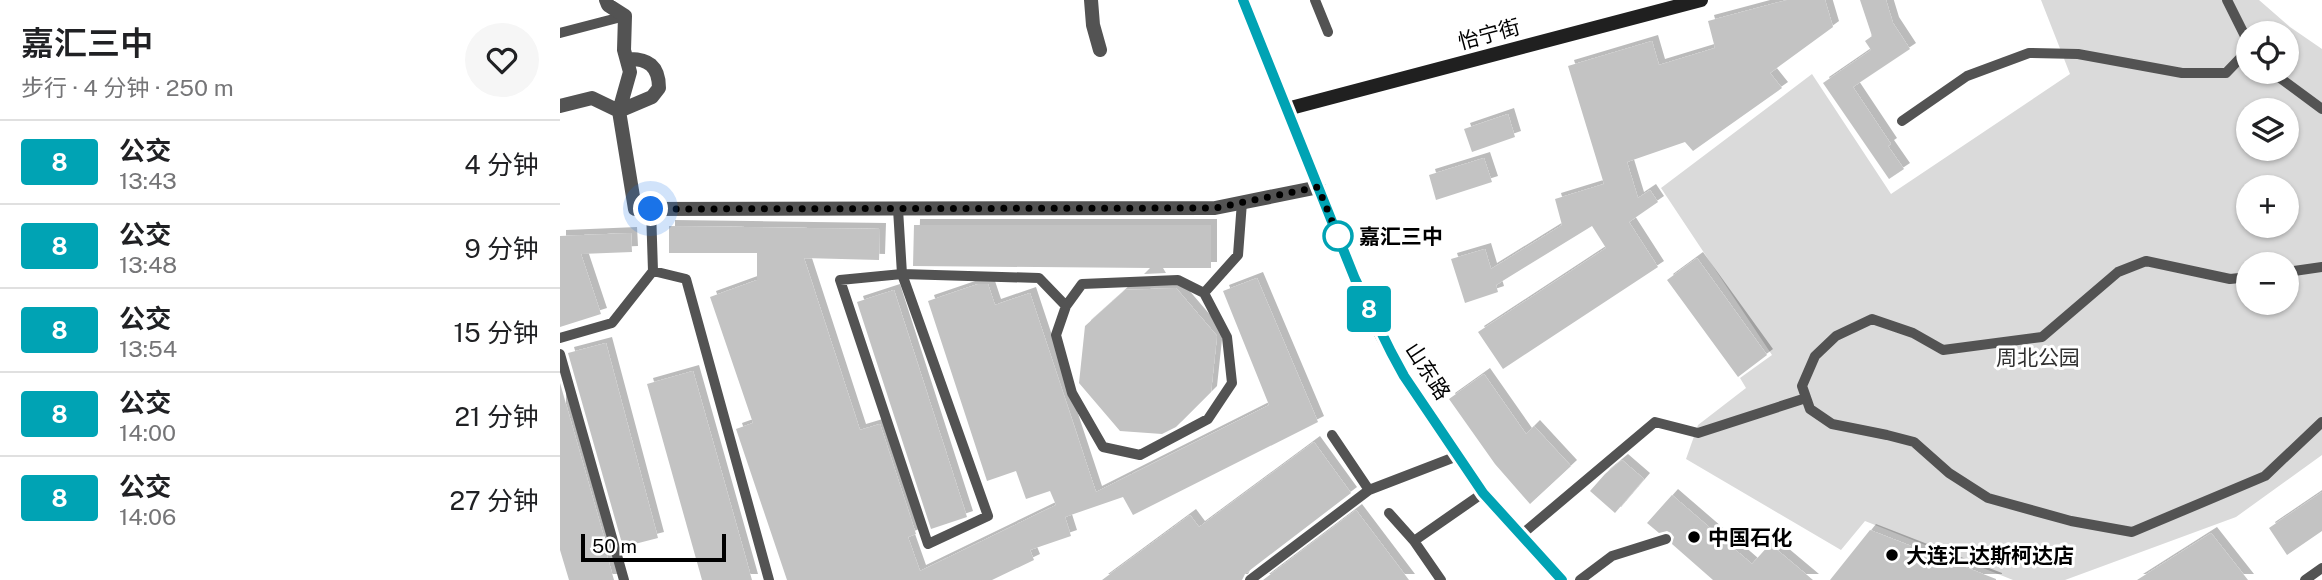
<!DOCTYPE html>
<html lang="zh">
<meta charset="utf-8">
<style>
:root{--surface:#fff;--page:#f6f6f6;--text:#202124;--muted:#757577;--line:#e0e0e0}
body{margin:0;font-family:"Public Sans","Noto Sans SC",sans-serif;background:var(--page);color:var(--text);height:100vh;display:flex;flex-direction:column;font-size:26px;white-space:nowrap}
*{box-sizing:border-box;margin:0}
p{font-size:23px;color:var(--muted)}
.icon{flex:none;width:38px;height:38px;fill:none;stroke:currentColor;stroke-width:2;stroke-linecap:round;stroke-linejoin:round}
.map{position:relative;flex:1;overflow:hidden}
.drawer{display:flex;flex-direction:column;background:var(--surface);width:560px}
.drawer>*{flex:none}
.badge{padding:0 14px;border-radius:5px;font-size:24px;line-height:46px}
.buttons{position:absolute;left:1676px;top:21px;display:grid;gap:14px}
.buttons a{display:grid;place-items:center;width:63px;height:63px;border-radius:50%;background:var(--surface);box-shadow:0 2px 5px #0004;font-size:35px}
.scale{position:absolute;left:21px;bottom:18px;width:145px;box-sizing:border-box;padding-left:7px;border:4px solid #000;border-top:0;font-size:19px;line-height:24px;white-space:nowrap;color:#000;-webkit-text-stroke:5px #fff;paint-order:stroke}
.you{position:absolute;width:35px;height:35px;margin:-18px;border:5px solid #fff;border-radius:50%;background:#1a73e8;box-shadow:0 0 0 10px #1a73e833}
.map>.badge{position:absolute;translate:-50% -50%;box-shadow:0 0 0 4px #fff}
.round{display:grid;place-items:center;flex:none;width:74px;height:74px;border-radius:37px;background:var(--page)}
.overview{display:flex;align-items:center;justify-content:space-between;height:119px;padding:0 21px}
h1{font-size:33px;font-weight:600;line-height:52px}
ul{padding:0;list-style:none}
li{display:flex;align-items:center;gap:21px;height:84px;padding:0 21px;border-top:2px solid var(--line)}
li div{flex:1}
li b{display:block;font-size:26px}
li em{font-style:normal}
li .badge{min-width:77px;font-weight:700;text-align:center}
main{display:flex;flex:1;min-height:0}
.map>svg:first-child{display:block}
</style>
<main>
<section class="drawer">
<div class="overview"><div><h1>嘉汇三中</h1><p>步行 · 4 分钟 · 250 m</p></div><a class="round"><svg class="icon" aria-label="heart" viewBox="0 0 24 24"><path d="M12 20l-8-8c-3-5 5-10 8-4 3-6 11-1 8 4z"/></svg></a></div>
<ul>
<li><span class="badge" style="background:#00a3b4;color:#fff">8</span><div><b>公交</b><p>13:43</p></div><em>4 分钟</em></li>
<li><span class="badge" style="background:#00a3b4;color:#fff">8</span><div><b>公交</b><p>13:48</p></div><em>9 分钟</em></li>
<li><span class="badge" style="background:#00a3b4;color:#fff">8</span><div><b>公交</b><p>13:54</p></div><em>15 分钟</em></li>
<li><span class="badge" style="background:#00a3b4;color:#fff">8</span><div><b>公交</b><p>14:00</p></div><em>21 分钟</em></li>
<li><span class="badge" style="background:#00a3b4;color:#fff">8</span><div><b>公交</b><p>14:06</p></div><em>27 分钟</em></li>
</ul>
</section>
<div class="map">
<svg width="1762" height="580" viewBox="0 0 1762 580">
<defs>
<filter id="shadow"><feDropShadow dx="6" dy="-6" stdDeviation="0" flood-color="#0004"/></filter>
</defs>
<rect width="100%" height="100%" fill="#fff"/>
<path fill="#dadada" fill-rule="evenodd" d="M1481,0h218l31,27 32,22v406l-86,62 -171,63h-52l-148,-59 -24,29 -155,-91 12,-34 48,-37 -6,-10 32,-23 -111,-167 151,-114 79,120 179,-120zM1689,33h38v39h-38zM1689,110h38v39h-38zM1689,187h38v39h-38zM1689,264h38v39h-38z"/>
<path fill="#c3c3c3" filter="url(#shadow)" d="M1227,0h38l8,27 -63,46 12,15 -89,63 -8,-9 -58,20 11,36 12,-8 8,12 -29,20 29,45 -155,102 -25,-37 128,-84 -14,-22 -96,59 2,7 -33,11 -14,-44 34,-10 6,20 71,-44 -7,-26 49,-15 -36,-118 84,-25 7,24 56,-17 -7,-27z
M1300,0h26l7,23 17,26 -57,38 38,57 -3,2 16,23 -15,10 -66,-96 48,-33 -6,-9 7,-5z
M948,114l7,23 -43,15 -8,-23z
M924,158l8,24 -56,18 -7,-25z
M354,225h297v43h-48l3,5 -22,1 6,-6 -237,-2z
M109,226l211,3 -1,31 -75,-2 56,172 20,-6 36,110 -8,3 12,34 136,-66 -6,-14 -24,8 -10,-28 -29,10 -59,-180 50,-17h10l7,21 35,-12 66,199 173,-87 -46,-114 34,-13 61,144 -185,93 -10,-18 -58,20 6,19 -41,14 4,10 -42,20h-205l-51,-151 17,-6 -43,-126 47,-17v-27h-88z
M71,233l1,19 -51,2 20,60 -41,13v-91z
M1137,258l70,97 -29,22 -71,-97z
M616,288l41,48 -6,56 -35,35 -14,7 -42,-3 -41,-48 6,-57 40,-36z
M334,290l73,227 -36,12 -74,-227z
M46,343l52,195 -35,9 -55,-194z
M133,371l21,74 38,135h-50l-55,-196z
M924,374l42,60 8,-8 37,40 -41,38 -35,-40 -46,-65z
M0,383l48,168 -2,1 8,28h-45l-9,-30z
M754,442l37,51 -106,81 -3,6h-140l88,-65 9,12z
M1062,460l22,19 -29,34 -25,-22 15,-17z
M1762,492v39l-35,24 -18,-27z
M1112,495l80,69 18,-20 43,36h-100l-41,-36 2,-7 -3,-4 -4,-2 -8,2 -12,-10z
M796,510l53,70h-146z
M1310,530l126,49v1h-166z
M1651,533l37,47h-111z"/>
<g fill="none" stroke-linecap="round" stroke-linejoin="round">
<path stroke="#535353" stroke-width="10" d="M755,0l13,32
M1667,0l22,44
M0,33l65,-17
M1712,72l50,37
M1342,121l65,-45 62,-23 49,1 104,19h44l23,-24
M338,209l4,65 -62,6 88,264 60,-28 -86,-242 137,4 27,28
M93,271l33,8 83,301
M1727,272l35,-5
M1689,277l-19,2 -84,-18 -28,11 -76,65 -99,13 -30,-17 -41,-14 -36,17 -21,20 -13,30 8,23 22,15 55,11 27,7 35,31 39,25 83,23 61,11 133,-56 57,-54
M644,293l-26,-13 -96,4 -16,22 -10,29 16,58 31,54 37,8 68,-36 24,-36 -5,-46 -23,-44 34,-38 4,-53
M0,338l52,-15 41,-52 -2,-62
M0,354l64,226
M772,435l37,55 91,-35
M829,513l25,28
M961,535l134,-113 43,11 108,-35
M690,580l119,-90
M881,580l-27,-39 69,-48
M1020,580l32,-24 54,-17
M1745,580l17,-12"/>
<path stroke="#535353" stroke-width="14" d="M46,0l2,5 17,11 -1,34 6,22 -11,39 16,98 580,-1 104,-21
M531,0l2,25 7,25
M0,106l32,-8 27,13 33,-14 7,-9c0,-22 -11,-30 -32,-29"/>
<path stroke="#202020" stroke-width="14" d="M683,0l112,279 23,49 26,48 79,117 79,87
M727,109l414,-109"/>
</g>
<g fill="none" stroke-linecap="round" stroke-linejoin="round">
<defs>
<path id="line" d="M683,0l112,279 36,73 13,24 79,117 79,87"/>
</defs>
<use href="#line" stroke="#fff" stroke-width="16"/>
<use href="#line" stroke="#00a3b4" stroke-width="10"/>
<path stroke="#000" stroke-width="7" stroke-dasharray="0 12.6" d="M91,209l564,-1 103,-21 20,49"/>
</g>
<circle fill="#fff" stroke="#00a3b4" stroke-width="3.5" cx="778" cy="236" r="14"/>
<g fill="#000" stroke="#fff" stroke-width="2.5">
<circle cx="1134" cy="537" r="7"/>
<circle cx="1332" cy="555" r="7"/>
</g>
<g text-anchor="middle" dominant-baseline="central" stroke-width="6" stroke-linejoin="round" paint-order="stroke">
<g font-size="21" fill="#000" stroke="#fff">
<text transform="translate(929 34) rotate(-15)">怡宁街</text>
<text transform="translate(868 371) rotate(57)">山东路</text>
</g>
<g font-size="21" font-weight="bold" fill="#000" stroke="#fff" text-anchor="start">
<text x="799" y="236">嘉汇三中</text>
</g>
<g font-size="21" fill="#313131" stroke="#fff">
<text x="1478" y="357">周北公园</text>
</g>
<g font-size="21" font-weight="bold" fill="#000" stroke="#fff" text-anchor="start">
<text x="1148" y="537">中国石化</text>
<text x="1346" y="555">大连汇达斯柯达店</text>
</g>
</g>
</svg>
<div class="buttons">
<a><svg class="icon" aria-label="locate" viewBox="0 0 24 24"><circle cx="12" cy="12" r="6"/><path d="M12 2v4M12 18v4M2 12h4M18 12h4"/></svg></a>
<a><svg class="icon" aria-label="layers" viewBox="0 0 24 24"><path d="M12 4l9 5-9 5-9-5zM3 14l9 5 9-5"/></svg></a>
<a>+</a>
<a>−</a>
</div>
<div class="scale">50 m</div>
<div class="you" style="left:91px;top:209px"></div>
<b class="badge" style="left:809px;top:309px;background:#00a3b4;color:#fff">8</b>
</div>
</main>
